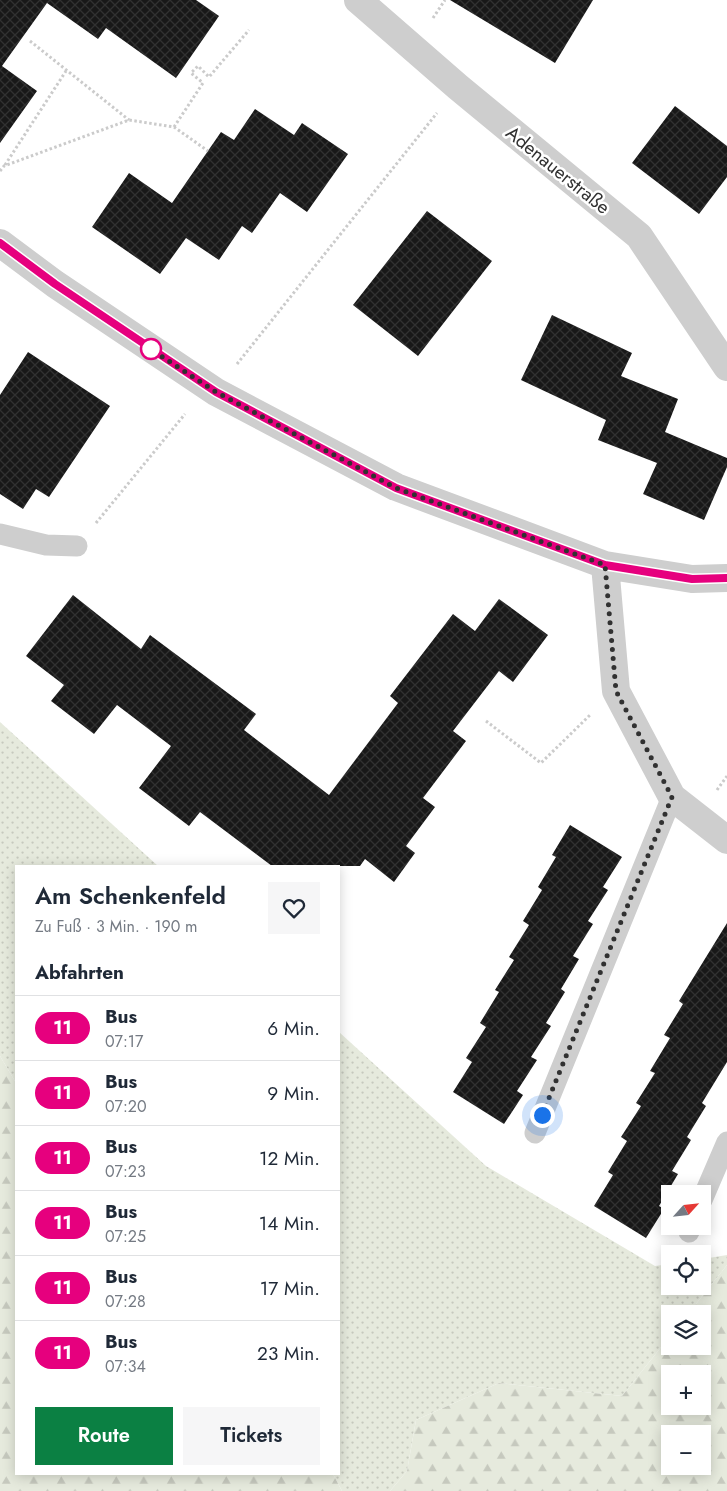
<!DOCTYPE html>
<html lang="de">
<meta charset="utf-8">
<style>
:root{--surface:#fff;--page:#f6f6f7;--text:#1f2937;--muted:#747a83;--line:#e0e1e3;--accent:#0b8043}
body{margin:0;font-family:Jost,sans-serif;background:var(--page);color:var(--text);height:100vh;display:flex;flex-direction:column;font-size:19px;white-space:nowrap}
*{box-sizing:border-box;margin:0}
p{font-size:16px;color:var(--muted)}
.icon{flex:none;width:28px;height:28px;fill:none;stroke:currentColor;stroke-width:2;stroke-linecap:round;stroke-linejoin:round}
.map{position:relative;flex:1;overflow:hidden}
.side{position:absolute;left:15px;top:865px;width:325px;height:610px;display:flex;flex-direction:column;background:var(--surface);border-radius:0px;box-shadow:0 2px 12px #0003}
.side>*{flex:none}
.badge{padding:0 10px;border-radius:16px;font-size:18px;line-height:32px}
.needle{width:32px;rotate:63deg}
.controls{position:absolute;left:661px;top:1185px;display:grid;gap:10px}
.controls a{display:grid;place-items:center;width:50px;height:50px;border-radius:0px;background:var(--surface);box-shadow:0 2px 12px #0003;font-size:25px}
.you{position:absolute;width:25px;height:25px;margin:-12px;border:4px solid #fff;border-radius:50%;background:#1a73e8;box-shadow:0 0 0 8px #1a73e833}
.map>.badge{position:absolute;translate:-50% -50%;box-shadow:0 0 0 2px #fff}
h2{padding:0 20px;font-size:19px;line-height:45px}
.round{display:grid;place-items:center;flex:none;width:52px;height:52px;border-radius:0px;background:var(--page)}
.headline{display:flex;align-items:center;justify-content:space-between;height:85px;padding:0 20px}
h1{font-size:24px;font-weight:600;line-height:38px}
.action{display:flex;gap:10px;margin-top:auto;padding:10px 20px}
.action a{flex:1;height:58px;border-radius:0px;background:var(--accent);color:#fff;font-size:20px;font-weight:600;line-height:58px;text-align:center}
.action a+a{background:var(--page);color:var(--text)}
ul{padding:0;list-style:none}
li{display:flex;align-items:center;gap:15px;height:65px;padding:0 20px;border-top:1px solid var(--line)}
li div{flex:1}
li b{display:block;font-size:19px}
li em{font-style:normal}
li .badge{min-width:55px;font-weight:700;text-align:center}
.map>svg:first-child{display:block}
</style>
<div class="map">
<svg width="727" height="1491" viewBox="0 0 727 1491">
<defs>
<pattern id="grass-dots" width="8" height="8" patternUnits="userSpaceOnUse" patternTransform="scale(1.25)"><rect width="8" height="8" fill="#e6eadd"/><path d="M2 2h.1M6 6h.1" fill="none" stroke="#c6c9be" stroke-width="1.8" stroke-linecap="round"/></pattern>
<pattern id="forest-firs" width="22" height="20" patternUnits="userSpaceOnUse" patternTransform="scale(1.25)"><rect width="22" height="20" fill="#e6eadd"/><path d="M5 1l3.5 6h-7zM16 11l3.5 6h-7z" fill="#c6c9be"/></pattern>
<pattern id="building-cross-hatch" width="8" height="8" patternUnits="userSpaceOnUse" patternTransform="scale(1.25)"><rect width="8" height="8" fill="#181818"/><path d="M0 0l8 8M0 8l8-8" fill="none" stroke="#313131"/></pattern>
</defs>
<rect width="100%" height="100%" fill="#fff"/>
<path fill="url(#grass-dots)" d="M0,722l158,144h-142v217l-16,-27z
M339,1032l147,134 169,100 15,-2v22h32l1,-27 24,-4v10l-39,49h-18v22l-48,60 -123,-13 -83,37 -9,51 -17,20h-48l-9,-17h6z"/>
<path fill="url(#forest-firs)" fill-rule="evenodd" d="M0,1056l16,27v391h317l9,17h-342z
M727,1265v226h-337l17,-20 9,-51 83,-37 123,13 48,-60v10h32v-32h-14zM670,1374h32v32h-32zM670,1434h32v32h-32z"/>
<path fill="url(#building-cross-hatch)" d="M0,0h196l23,16 -43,62 -70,-50 -8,11 -51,-36 -45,63 35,25 -37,52z
M450,0h143l-38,63z
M675,106l52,40v31l-28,37 -67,-51z
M255,109l39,26 8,-12 46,31 -41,58 -27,-19 -28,40 -10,-7 -23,34 -33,-22 -26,36 -68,-47 37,-54 43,30 49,-71 13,8z
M427,211l65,50 -74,95 -65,-51z
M552,315l80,38 -11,23 57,23 -13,33 62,26v9l-23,53 -61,-26 14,-31 -59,-23 8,-20 -85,-40z
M28,352l82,54 -61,91 -13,-8 -13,20 -23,-15v-99z
M73,595l68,54 9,-14 106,79 -12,16 85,65 69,-92 -8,-7 63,-82 22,17 24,-32 49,36 -35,47 -14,-11 -46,60 13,10 -43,57 12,9 -29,39 9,7 -21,29 -29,-23 -5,7h-88l-72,-54 -11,14 -50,-38 32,-42 -54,-41 -23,29 -43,-33 13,-16 -38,-29z
M570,825l52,32 -19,30 5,3 -20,31 5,3 -20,32 6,3 -18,30 4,3 -19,31 5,3 -20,31 6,3 -20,31 6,4 -19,29 -51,-32 19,-30 -6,-4 20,-31 -6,-4 19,-31 -4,-2 19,-30 -5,-3 20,-32 -6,-4 19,-31 -4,-3 18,-30 -4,-2z
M727,923v139l-25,41 4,3 -19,31 4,3 -19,31 6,3 -19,32 5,3 -18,29 -52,-32 19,-31 -5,-3 19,-31 -6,-4 20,-31 -5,-3 19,-30 -5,-2 20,-33 -6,-3 19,-31 -4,-3z"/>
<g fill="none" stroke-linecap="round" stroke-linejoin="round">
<path stroke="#cbcbcb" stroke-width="3" stroke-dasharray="2.5 2.5" stroke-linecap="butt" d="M433,18l12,-18
M30,41l99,79
M174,127l29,-44 -12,-10 7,-7 11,11 40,-47
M5,165l61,-94
M0,171l4,-5 125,-46 45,7 34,24
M237,364l200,-251
M96,523l89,-109
M486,721l55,42 49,-48
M717,790l10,-14"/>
<path stroke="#cecece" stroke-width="21" d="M0,534l46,11 31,1
M535,1133l137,-336
M702,1200l25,-58
M689,1232l2,-6"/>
<path stroke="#cecece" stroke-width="28" d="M358,0l100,87 181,149 88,131
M0,243l55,41 161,108 180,95 209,78 87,14 35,-1
M605,565l11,126 56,106 55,43"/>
</g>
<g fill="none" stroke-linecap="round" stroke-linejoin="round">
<defs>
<path id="line" d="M0,243l55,41 161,108 180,96 209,77 87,14 35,-1"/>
</defs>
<use href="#line" stroke="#fff" stroke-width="11"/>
<use href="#line" stroke="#e6007e" stroke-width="8"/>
<path stroke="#313131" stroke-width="5" stroke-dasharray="0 9" d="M151,349l-2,-1 67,44 180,96 209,77 11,126 56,106 -130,318"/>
</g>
<circle fill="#fff" stroke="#e6007e" stroke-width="2.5" cx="151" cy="349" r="10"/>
<g text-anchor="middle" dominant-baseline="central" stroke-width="5" stroke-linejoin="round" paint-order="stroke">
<g font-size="19" fill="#313131" stroke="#fff">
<text transform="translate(558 170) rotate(39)">Adenauerstraße</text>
</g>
</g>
</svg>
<div class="controls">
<a><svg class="needle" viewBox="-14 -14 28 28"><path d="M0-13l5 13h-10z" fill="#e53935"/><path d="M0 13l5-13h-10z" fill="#747a83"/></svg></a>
<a><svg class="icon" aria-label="locate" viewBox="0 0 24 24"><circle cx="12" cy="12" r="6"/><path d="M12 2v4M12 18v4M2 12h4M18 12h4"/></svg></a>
<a><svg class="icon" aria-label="layers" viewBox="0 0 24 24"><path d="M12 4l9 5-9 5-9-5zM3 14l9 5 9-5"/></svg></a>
<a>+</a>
<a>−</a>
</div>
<div class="you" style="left:542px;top:1115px"></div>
<section class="side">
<div class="headline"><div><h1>Am Schenkenfeld</h1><p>Zu Fuß · 3 Min. · 190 m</p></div><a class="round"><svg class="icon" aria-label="heart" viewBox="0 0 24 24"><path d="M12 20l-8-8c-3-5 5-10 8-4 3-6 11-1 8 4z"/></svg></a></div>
<h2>Abfahrten</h2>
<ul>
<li><span class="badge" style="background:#e6007e;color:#fff">11</span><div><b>Bus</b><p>07:17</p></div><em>6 Min.</em></li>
<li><span class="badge" style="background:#e6007e;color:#fff">11</span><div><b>Bus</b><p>07:20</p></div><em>9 Min.</em></li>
<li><span class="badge" style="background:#e6007e;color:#fff">11</span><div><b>Bus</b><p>07:23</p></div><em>12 Min.</em></li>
<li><span class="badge" style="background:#e6007e;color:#fff">11</span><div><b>Bus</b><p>07:25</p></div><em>14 Min.</em></li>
<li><span class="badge" style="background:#e6007e;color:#fff">11</span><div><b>Bus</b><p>07:28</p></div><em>17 Min.</em></li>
<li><span class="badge" style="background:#e6007e;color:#fff">11</span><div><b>Bus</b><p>07:34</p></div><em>23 Min.</em></li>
</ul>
<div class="action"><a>Route</a><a>Tickets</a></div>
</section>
</div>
